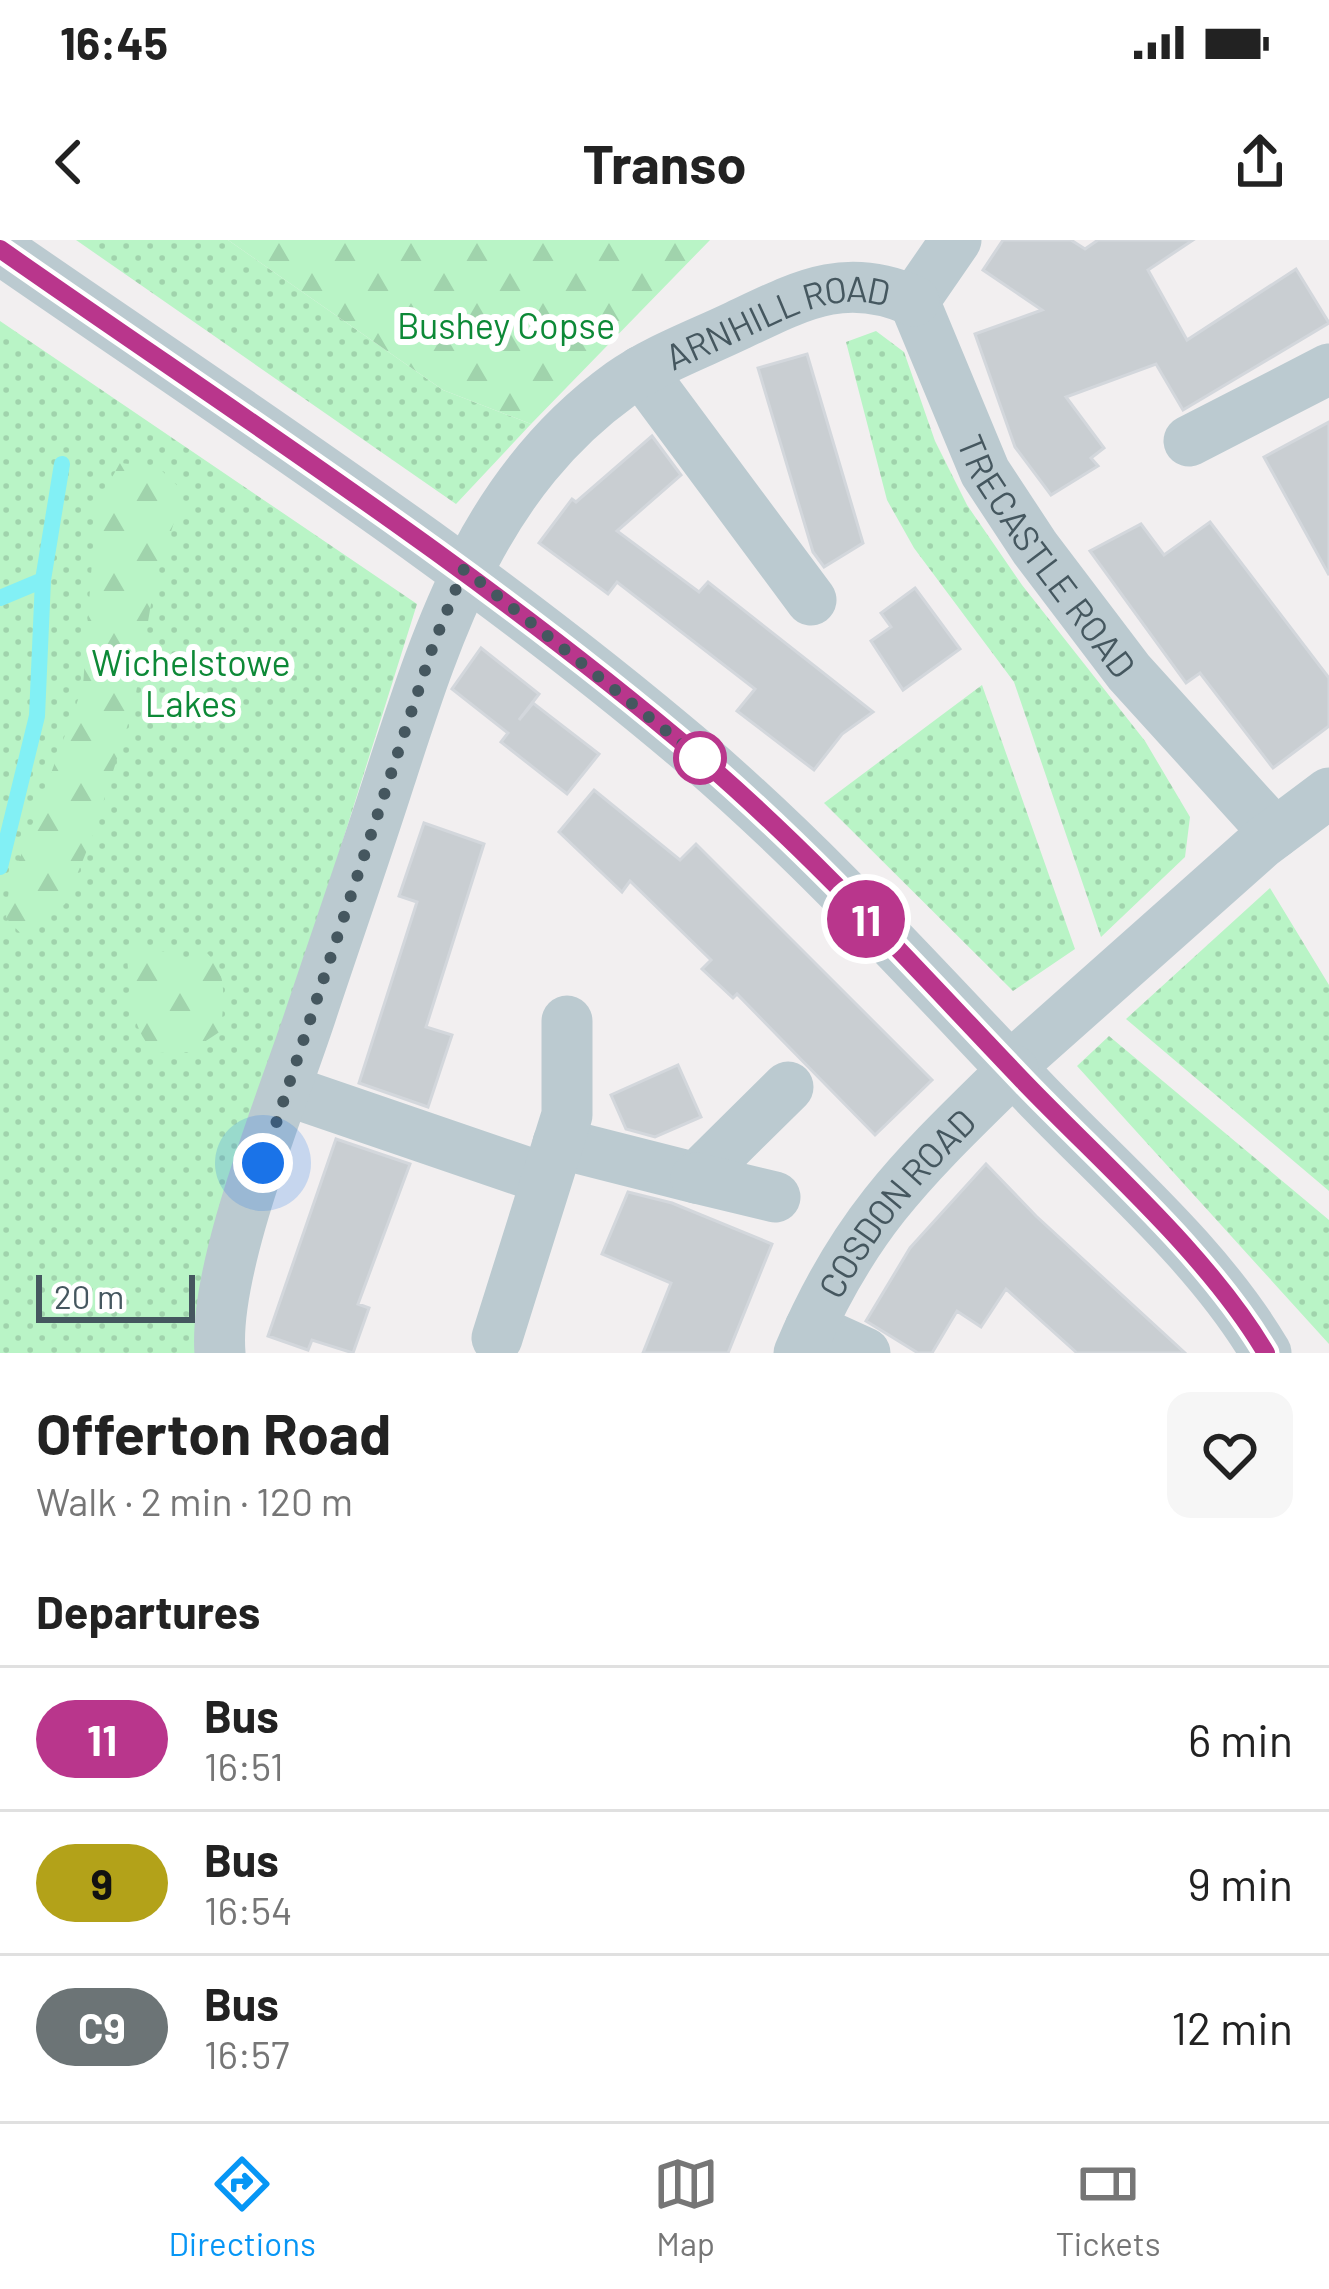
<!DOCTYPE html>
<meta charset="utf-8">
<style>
:root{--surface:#fff;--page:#f6f6f6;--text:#222;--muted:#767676;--line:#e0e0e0;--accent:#0696f5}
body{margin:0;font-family:Barlow,sans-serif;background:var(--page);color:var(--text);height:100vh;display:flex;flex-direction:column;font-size:45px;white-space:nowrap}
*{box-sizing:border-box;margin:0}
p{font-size:39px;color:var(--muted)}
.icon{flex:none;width:66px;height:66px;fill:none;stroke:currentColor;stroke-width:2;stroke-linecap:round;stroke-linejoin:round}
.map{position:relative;height:1113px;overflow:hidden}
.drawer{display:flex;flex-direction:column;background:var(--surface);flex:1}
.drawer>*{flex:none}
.badge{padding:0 24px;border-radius:39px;font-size:42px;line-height:78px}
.scale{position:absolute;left:36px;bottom:30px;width:159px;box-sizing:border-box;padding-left:12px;border:6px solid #45575f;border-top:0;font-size:33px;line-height:42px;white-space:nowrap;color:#45575f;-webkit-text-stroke:9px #fff;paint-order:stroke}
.you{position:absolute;width:60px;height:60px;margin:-30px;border:9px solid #fff;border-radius:50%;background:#1a73e8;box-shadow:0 0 0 18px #1a73e833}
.map>.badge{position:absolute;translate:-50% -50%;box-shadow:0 0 0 6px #fff}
h2{padding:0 36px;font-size:45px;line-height:108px}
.round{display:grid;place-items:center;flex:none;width:126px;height:126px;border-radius:24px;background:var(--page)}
.head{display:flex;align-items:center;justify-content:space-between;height:204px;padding:0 36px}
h1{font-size:57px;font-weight:700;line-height:90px}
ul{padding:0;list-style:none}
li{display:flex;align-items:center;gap:36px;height:144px;padding:0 36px;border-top:3px solid var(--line)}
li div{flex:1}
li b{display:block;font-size:45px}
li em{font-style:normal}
li .badge{min-width:132px;font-weight:700;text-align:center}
.status{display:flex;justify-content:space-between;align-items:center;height:84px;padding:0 60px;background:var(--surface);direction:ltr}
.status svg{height:33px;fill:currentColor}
header{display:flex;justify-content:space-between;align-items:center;height:156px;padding:0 36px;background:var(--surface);font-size:54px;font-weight:700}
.tabs{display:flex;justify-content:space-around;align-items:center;height:168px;border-top:3px solid var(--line);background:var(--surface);font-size:33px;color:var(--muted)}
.tabs a{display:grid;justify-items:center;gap:6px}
.tabs .on{color:var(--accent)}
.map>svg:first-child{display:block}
</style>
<div class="status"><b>16:45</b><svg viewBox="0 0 49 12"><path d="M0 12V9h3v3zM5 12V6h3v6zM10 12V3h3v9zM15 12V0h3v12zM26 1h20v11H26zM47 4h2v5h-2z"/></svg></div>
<header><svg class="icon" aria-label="back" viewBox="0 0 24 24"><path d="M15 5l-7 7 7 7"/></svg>Transo<svg class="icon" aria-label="share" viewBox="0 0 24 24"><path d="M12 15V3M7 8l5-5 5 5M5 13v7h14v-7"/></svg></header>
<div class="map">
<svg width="1329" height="1113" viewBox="0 0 1329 1113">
<defs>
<pattern id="green-dots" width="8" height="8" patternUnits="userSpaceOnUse" patternTransform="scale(3)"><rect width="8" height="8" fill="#b9f4c6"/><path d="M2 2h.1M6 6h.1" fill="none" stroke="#a0d3ac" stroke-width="1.8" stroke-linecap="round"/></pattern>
<pattern id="forest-firs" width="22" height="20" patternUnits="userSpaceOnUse" patternTransform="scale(3)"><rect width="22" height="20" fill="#b9f4c6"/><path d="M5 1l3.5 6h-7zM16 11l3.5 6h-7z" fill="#a0d3ac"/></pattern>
</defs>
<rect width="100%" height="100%" fill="#f2eff0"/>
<path fill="url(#green-dots)" d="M76,0h152l215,150 88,34 -75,80z
M0,81l417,283 -190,606 -32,143h-195z
M876,91l28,21 31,89 32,64 55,80 123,156 45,76 -5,40 -84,80 -87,-255 -100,-134 -27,-48 -41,-158z
M982,445l93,264 -62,42 -189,-188z
M1270,648l59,97v206l-203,-172z
M1109,796l220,184v124l-252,-278z"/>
<path fill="url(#forest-firs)" d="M228,0h482l-179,184 -88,-34z
M120,223l38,4 26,25 -29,88 -21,125 -42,133 -27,66 -41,33 -18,-19 3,-30 74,-202 13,-180z
M138,704l50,15 6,-15c36,20 30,49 27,87l-32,21 -33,1c-29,-25 -26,-72 -30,-108z"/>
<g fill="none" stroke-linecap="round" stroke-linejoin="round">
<path stroke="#82f0f5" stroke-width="16" d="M0,358l43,-18
M0,627l37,-151 6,-136 19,-116"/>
</g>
<path fill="#c9ced2" stroke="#d3d7dc" stroke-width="3" d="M1003,0h68l14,9 13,-9h95l-45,30 39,70 109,-71 33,54 -146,87 -27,-46 -90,33 38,51 -13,10 7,8 -47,29 -36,-48 -40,-113 67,-24 -59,-40z
M807,114l56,189 -39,24 -11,-15 -55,-184z
M1329,182v153l-65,-118z
M652,196l29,39 -64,56 82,61 9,-10 165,130 -31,22 -28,36 -77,-59 18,-22 -138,-107 -9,12 -69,-51 33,-44 4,3z
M1210,282l119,156v48l-56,42 -73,-95 -14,10 -96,-132 51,-27 23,31z
M915,348l45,61 -57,41 -32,-49 20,-14 -10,-14z
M481,408l58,46 -20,26 14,-17 66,51 -32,40 -66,-52 7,-9 -56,-44z
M594,550l86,70 16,-16 236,236 -57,55 -138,-141 -4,4 -31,-29 9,-9 -81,-79 -8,11 -63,-60z
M424,583l60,21 -58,183 26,8 -24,72 -69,-24 58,-181 -18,-6z
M678,825l23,52 -46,20 -29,-8 -15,-34z
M336,899l74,25 -52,140 11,4 -16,45 -41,-13 -4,10 -40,-14z
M986,924l50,52 149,137h-108l-71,-64 -25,38 -24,-16 -25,42h-14l-52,-32 44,-73z
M628,952l44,11 100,41 -44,109h-85l28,-70 -69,-29z"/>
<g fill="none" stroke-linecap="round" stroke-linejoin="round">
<g stroke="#bbcad0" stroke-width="51">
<path id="s1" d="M956,0l-42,61 71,171 50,76 94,124 146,161"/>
<path d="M0,9c237,164 478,319 697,506 119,102 226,221 334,334 79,83 177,165 235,264"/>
<path d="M641,131l170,229"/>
<path d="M1189,201l140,-72"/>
<path d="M1010,827l252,-224 67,-50"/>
<path d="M286,850l260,89"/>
<path d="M558,903l138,35 92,-91"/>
<path d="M696,938l79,19"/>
<path d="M810,1088l55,25"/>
<path d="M497,1098l70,-223v-94"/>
<path id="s2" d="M220,1113c-7,-86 64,-256 92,-342 26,-78 53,-155 78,-233 49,-151 95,-296 231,-394 34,-24 75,-39 113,-57 66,-31 110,-57 180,-26"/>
<path id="s3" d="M799,1113c55,-131 115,-186 214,-283"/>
</g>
</g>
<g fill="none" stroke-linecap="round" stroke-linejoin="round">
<defs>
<path id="line" d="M0,9c236,165 477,319 697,506 117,100 222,217 328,328 79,82 183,172 241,270"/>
</defs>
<use href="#line" stroke="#fff" stroke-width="27"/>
<use href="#line" stroke="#b9368c" stroke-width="18"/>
<path stroke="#45575f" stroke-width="12" stroke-dasharray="0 21.6" d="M263,923l171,-520 30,-74 236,189"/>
</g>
<circle fill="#fff" stroke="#b9368c" stroke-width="6" cx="700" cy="518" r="24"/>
<g text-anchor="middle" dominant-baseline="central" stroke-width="12" stroke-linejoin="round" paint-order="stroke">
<g font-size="36" fill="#0d8937" stroke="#fff">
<text x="506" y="84">Bushey Copse</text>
<text x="191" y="421">Wichelstowe<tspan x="191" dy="41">Lakes</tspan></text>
</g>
<g font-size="36" fill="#45575f" stroke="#fff">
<text stroke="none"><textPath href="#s2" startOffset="1239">ARNHILL ROAD</textPath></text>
<text stroke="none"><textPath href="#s1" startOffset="363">TRECASTLE ROAD</textPath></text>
<text stroke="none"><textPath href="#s3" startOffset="180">COSDON ROAD</textPath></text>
</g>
</g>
</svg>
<div class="scale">20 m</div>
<div class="you" style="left:263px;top:923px"></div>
<b class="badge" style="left:866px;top:679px;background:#b9368c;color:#fff">11</b>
</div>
<section class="drawer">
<div class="head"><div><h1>Offerton Road</h1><p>Walk · 2 min · 120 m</p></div><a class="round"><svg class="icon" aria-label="heart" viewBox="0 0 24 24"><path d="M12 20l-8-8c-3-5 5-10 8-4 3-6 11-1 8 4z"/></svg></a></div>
<h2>Departures</h2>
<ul>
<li><span class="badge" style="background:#b9368c;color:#fff">11</span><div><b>Bus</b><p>16:51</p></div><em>6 min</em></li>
<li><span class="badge" style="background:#b3a219;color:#111">9</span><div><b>Bus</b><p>16:54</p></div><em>9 min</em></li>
<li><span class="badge" style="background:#6c7476;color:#fff">C9</span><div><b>Bus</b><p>16:57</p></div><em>12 min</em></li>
</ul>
</section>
<nav class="tabs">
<a class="on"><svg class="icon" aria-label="directions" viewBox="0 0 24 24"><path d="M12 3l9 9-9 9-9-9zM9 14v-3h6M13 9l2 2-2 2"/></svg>Directions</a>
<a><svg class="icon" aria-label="map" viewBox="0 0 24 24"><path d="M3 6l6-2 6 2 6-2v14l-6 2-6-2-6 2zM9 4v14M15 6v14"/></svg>Map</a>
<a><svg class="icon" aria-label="tickets" viewBox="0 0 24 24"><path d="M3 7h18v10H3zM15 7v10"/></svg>Tickets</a>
</nav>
